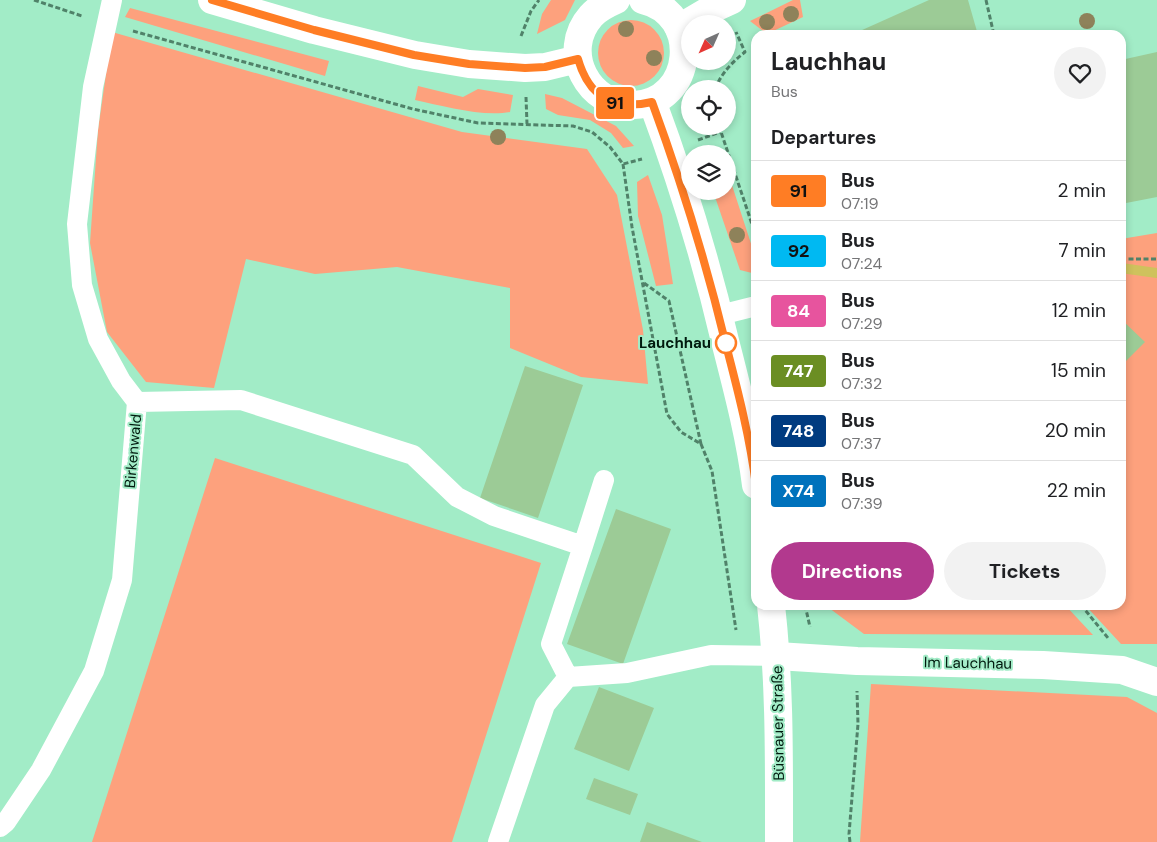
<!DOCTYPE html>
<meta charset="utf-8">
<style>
:root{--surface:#fff;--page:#f2f2f2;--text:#202124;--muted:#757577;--line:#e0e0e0;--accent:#b2398e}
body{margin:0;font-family:"DM Sans",sans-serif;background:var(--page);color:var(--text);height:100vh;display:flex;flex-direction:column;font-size:19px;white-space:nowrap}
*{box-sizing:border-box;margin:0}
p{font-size:16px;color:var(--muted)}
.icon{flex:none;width:28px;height:28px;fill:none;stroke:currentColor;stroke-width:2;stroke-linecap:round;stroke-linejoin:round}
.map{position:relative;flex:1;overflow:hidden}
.panel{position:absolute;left:751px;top:30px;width:375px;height:580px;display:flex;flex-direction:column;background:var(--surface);border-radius:15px;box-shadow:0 2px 8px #0003}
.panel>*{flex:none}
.badge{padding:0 10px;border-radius:4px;font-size:18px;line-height:32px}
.needle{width:32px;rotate:225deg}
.fabs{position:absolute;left:681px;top:15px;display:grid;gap:10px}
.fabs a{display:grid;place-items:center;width:55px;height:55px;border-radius:50%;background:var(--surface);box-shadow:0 2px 8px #0003;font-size:25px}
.map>.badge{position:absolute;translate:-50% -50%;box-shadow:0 0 0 2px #fff}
h2{padding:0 20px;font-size:19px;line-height:45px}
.round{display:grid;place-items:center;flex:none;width:52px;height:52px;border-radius:26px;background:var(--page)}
.overview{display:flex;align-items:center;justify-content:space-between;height:85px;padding:0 20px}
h1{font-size:24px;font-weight:700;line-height:38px}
.primary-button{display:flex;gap:10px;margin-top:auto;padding:10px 20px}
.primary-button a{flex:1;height:58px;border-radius:30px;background:var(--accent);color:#fff;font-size:20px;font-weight:700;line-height:58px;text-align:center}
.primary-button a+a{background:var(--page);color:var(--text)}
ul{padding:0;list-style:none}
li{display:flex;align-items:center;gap:15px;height:60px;padding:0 20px;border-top:1px solid var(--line)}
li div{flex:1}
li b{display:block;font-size:19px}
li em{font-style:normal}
li .badge{min-width:55px;font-weight:700;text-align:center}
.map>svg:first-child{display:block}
</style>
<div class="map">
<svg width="1157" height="842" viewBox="0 0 1157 842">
<rect width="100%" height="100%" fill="#a2ecc7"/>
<path fill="#fda17d" d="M551,0h24l-10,20 -28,14 5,-20z
M793,0h7l3,17 -36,17 -17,-13z
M130,8l199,53 -4,15 -200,-59z
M598 53a33 33 0 1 1 66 0a33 33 0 1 1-66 0Z
M112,32l350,100 125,17 30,46 26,135 5,54 -67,-7 -71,-29v-60l-113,-21 -82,7 -69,-15 -32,129 -68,-6 -39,-50 -17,-89 8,-113z
M418,86l45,11 15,-8 35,6 -3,17c-28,5 -67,-6 -95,-12z
M545,94l17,4 54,28 18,20 -11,2 -12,-15 -21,-13 -32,-5 -12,-6z
M728,173l28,86v15l-16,-4 -27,-79h15z
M648,175l14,40 11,69 -17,2 -18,-70 -1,-34z
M1157,233v411h-36l-36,-39h36v-366z
M215,458l326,105 -89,279h-360z
M825,605h240l28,30 -229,-1z
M871,684l256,13 30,16v129h-297z"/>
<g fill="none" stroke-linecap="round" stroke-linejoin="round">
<path stroke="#cfc25d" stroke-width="10" d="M1121,268l36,5"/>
</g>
<path fill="#9ccb96" d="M929,0h39l10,35h-127z
M1157,52v145l-36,7v-144z
M1121,319l24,23 -24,24z
M525,366l58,19 -45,133 -58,-20z
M616,509l55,20 -48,135 -56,-20z
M599,687l55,21 -25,63 -55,-22z
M594,778l44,16 -8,21 -44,-16z
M647,822l55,20h-62z"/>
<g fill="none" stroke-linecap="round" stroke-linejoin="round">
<path stroke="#508269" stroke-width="3" stroke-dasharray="5 2.5" stroke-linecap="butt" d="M34,0l48,16
M986,0l8,35
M133,31l280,78 65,14 95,3 19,6 18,15 13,17 19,-5
M521,36l10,-25 8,-11
M754,49l2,9
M715,89c6,-15 17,-27 30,-37l-9,-20
M526,97l1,27
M719,126l37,110
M698,140l22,-8
M623,164l9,63 35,187 14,18 20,12 11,27 24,159
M1121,259h36
M644,283l25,18 32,143
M805,605l5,22
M1081,605l27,33
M850,842l-1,-8 9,-110 -1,-33"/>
<path stroke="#fff" stroke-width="20" d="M720,315l36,-9
M137,402l104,-2 172,55 44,42 37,19 89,30 -32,98 17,33
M583,546l21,-66
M0,827l6,-5 35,-52 53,-99 28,-91 15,-178 -16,-21 -23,-42 -16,-54 -5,-61 16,-137 19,-87
M498,842l47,-137 23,-28 59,-4 84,-18 66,1"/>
<path stroke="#fff" stroke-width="28" d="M679,28l29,-17 24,-11
M777,656l80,5 186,4 79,5 35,12"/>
<path stroke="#fff" stroke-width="28" d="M212,0l102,30 101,25 54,9 56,4 20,-1 33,-8
M616,0c-9,4 -18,8 -25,16 -32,36 -2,91 43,89 60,-2 69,-91 9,-105
M652,101c29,78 54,159 73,240 12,47 25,96 31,144
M771,605c9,79 8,158 8,237"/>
</g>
<g fill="#8e825a">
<circle cx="791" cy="14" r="8"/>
<circle cx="1087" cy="21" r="8"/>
<circle cx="767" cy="22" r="8"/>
<circle cx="626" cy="29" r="8"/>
<circle cx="654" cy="58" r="8"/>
<circle cx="498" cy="137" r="8"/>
<circle cx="737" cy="235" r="8"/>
</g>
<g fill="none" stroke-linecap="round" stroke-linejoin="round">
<defs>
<path id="line" d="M212,0l102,30 100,25 55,9 56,4 20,-1 33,-8c11,38 35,52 74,43 29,79 54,160 74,243 12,46 24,93 30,141"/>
</defs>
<use href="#line" stroke="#fff" stroke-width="11"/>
<use href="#line" stroke="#ff7d24" stroke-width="8"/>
</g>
<circle fill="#fff" stroke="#ff7d24" stroke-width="2.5" cx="726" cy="343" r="10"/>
<g text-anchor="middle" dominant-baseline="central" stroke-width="4" stroke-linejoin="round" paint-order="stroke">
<g font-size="15" font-weight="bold" fill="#001a0e" stroke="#a2ecc7" text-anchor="end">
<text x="711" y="343">Lauchhau</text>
</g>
<g font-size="15" fill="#001a0e" stroke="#a2ecc7">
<text transform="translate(133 451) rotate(-85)">Birkenwald</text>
<text transform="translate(968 663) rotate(1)">Im Lauchhau</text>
<text transform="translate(778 723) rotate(-91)">Büsnauer Straße</text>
</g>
</g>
</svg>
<div class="fabs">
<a><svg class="needle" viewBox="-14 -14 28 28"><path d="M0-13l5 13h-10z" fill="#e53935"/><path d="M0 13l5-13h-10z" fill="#757577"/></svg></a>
<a><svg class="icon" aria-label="locate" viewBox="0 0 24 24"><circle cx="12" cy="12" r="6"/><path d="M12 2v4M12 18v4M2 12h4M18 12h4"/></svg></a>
<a><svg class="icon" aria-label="layers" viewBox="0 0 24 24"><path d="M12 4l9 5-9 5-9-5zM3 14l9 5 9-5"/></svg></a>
</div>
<b class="badge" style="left:615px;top:103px;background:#ff7d24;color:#111">91</b>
<section class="panel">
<div class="overview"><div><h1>Lauchhau</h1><p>Bus</p></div><a class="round"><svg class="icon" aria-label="heart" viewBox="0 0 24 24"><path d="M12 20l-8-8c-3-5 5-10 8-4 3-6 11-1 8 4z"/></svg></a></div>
<h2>Departures</h2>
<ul>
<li><span class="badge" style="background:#ff7d24;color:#111">91</span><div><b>Bus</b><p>07:19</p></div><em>2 min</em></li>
<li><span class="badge" style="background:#00b9f2;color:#111">92</span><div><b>Bus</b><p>07:24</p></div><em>7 min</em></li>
<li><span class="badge" style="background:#e7549e;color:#fff">84</span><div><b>Bus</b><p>07:29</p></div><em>12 min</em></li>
<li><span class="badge" style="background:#6b8e23;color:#fff">747</span><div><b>Bus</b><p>07:32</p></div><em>15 min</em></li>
<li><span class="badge" style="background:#003b80;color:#fff">748</span><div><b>Bus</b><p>07:37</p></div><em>20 min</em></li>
<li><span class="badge" style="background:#0072bc;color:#fff">X74</span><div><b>Bus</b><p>07:39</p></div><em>22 min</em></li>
</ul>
<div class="primary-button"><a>Directions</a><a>Tickets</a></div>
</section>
</div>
